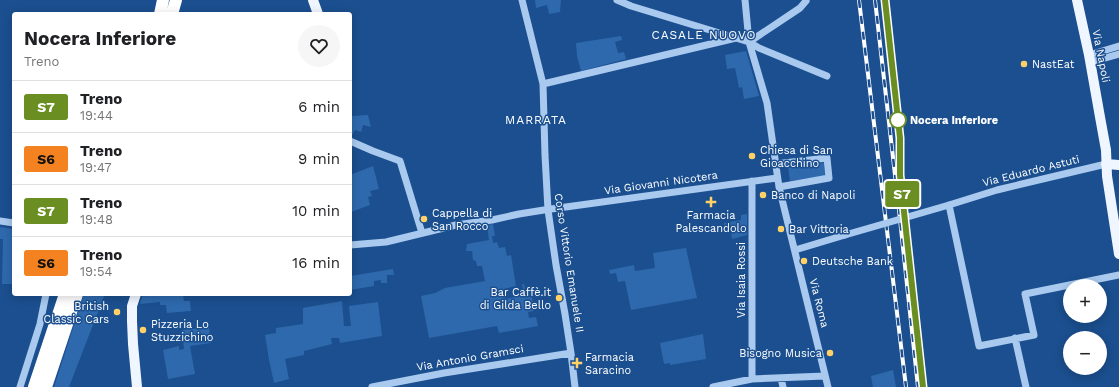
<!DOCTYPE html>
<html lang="it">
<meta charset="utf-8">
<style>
:root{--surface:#fff;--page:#f6f6f6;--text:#202124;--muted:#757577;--line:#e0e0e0}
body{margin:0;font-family:"Work Sans",sans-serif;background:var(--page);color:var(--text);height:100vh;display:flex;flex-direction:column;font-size:15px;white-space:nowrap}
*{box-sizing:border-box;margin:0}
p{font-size:13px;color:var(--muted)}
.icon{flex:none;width:22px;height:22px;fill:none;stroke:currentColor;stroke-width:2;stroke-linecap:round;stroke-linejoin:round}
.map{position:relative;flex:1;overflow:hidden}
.side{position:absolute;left:12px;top:12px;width:340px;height:284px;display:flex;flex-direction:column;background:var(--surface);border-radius:4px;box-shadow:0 2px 10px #0003}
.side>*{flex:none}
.badge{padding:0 8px;border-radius:3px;font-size:14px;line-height:26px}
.fabs{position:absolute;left:1063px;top:279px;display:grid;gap:8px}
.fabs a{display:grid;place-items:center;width:44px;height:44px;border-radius:50%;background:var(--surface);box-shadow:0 2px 10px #0003;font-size:20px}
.map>.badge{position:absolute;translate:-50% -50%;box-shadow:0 0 0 2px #fff}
.round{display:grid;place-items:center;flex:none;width:42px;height:42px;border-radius:21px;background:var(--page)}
.overview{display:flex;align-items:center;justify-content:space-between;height:68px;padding:0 12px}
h1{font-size:19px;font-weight:700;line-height:30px}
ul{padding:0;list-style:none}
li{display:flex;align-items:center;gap:12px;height:52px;padding:0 12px;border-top:1px solid var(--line)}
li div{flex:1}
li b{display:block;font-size:15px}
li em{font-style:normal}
li .badge{min-width:44px;font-weight:700;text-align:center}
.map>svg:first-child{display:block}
</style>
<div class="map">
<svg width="1119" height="387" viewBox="0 0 1119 387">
<rect width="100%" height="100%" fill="#1b4f8f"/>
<path fill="#2e69ad" d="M535,0h26l-1,12 -11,2 -2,-9 -11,3z
M621,36l1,4 -7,2 3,11 6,-1 2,7 -45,12 -4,-15 -1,-13z
M746,51l13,45 -15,3 -2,-12 -3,1 -4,-20 -8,1 -2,-14z
M368,115l3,12 -8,-2 -2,7 -6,-2 -5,9v-16l2,-7z
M824,163l1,13 -35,5 -2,-14z
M373,166l6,23 -9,2 2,5 -4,1 2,8 -19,7 -1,-37z
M747,214v21l-15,4 -1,-7 -6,1 -1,-10 17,-3v-5z
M493,224l2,12h-3l1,7 4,-1 2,6 6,-1 2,9 4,-1 5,31 -12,3 2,10 18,-4 -2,-11h2l3,13h5l2,14 -6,1 1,6 7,-1 2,9 -39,7 -2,-7 -68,12 -8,-42 14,-3 10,-5 40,-7 -3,-15h-5l-1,-5 -3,-1 -1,-9h-6l1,-7 22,-4 -2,-15z
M0,227l14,2v55h-12l1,-45h-3z
M686,248l11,50 -66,12 -6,-29 -7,1 -2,-9 -6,1 -1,-4 25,-5 1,6 20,-3 -2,-15z
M393,269l1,6h-7v8h-6v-3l-7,1v5l-24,4v-5h1l-1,-9z
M84,294h21l-36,93h-15z
M143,294h40l1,7h6l1,10 -24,2 -1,-8h-6v-3l-20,2z
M342,301l2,25h7l-2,-20 29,-4 4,34 -42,7 -1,-5h-8l1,6 -28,7v4l-19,4 4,20 -15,4 -5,-23 -4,-25 11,-2v-5l27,-4v-16z
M209,327l2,16 -21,3 5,28 -27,5 -5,-29 16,-4v4l5,-1 -2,-19z
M703,334l3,25 -36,6v-2l-6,1 -4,-21z
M893,370l3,17h-23l-2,-11z"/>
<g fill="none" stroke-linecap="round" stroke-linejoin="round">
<path stroke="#a9c9ee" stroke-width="7" d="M522,0l21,84 2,71 3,55 8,55 9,49 6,39 4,34
M617,0l14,6 118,36 10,6 68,28
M745,0l4,42 18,61 12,84 49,200
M749,42l51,-34 6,-7
M1089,55l30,-9
M1091,62l28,-8
M543,84l193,-46
M350,141l23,10 27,10 22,72
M775,164l52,-6 2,20 -50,9
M1106,164l-109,26 -48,15 30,141 55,-11 -9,-41 94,-19
M0,221l14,2
M350,245l36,-3 70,-17 36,-5 27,-6 25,-4 233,-32
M795,250l50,-15
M1015,338l11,49
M781,378l2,9
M752,379v-198
M20,387l20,-63 6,-30
M372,387l72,-14 127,-20
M713,387l39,-8 73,-3"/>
<path stroke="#f0f6ff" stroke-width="10" d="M313,0l5,14
M1077,0l12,55 11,62 6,33 1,26 12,78
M1106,164l13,1
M136,294l-4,12v15l1,23 4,43"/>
<path stroke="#fff" stroke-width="12" d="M160,14l3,-14
M172,14l4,-14
M34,387l31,-93
M46,387l31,-93"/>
<defs>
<path id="rail" d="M859,0l47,387
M875,0l24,210 19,177
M885,0l15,138v38"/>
</defs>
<use href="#rail" stroke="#fff" stroke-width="4"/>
<use href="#rail" stroke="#1b4f8f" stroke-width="2.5" stroke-dasharray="8" stroke-linecap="butt"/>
<path stroke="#a9c9ee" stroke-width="7" d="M845,235l104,-30"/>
</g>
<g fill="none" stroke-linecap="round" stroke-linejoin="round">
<defs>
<path id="line" d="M885,0l15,138v37l23,212"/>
</defs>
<use href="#line" stroke="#fff" stroke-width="9"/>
<use href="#line" stroke="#6b8e23" stroke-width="6"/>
</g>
<g fill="#ffd166" stroke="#1b4f8f" stroke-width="1.5">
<circle cx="1024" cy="64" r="4"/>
<circle cx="752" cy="156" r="4"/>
<circle cx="763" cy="195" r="4"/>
<path d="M709 196h4v4h4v4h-4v4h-4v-4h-4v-4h4z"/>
<circle cx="424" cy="219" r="4"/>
<circle cx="781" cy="229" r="4"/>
<circle cx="804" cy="261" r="4"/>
<circle cx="559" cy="298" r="4"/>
<circle cx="117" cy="312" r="4"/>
<circle cx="143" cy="330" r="4"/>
<circle cx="830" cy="353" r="4"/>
<path d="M575 357h4v4h4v4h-4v4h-4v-4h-4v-4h4z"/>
</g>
<circle fill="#fff" stroke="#6b8e23" stroke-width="2" cx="898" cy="120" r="8"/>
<g text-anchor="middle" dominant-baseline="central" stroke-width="3" stroke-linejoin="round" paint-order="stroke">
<g font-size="11" fill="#fff" stroke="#1b4f8f">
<text transform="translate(1101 56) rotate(79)">Via Napoli</text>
<text transform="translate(1031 171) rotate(-14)">Via Eduardo Astuti</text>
<text transform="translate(661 183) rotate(-8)">Via Giovanni Nicotera</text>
<text transform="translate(569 263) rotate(81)">Corso Vittorio Emanuele II</text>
<text transform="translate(741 280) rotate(-90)">Via Isaia Rossi</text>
<text transform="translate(819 303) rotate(76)">Via Roma</text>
<text transform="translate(470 358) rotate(-10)">Via Antonio Gramsci</text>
</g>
<g font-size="11" fill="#fff" stroke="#1b4f8f" text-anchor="start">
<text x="1032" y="64">NastEat</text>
<text x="760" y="150">Chiesa di San<tspan x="760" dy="13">Gioacchino</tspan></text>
<text x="771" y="195">Banco di Napoli</text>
<text x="432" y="213">Cappella di<tspan x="432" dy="13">San Rocco</tspan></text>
<text x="711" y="215" text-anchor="middle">Farmacia<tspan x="711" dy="13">Palescandolo</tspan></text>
<text x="789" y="229">Bar Vittoria</text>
<text x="812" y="261">Deutsche Bank</text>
<text x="551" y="292" text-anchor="end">Bar Caffè.it<tspan x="551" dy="13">di Gilda Bello</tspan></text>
<text x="109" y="306" text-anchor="end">British<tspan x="109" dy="13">Classic Cars</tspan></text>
<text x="151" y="324">Pizzeria Lo<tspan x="151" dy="13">Stuzzichino</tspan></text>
<text x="822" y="353" text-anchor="end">Bisogno Musica</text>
<text x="585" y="357">Farmacia<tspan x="585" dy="13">Saracino</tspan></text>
</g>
<g font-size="11" font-weight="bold" fill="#fff" stroke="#1b4f8f" text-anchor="start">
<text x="910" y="120">Nocera Inferiore</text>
</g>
<g font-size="12" letter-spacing="1" fill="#fff" stroke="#1b4f8f">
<text x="704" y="35">CASALE NUOVO</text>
<text x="536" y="120">MARRATA</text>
</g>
</g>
</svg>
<div class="fabs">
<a>+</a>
<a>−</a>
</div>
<b class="badge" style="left:902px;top:194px;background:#6b8e23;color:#fff">S7</b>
<section class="side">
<div class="overview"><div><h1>Nocera Inferiore</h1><p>Treno</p></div><a class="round"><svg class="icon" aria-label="heart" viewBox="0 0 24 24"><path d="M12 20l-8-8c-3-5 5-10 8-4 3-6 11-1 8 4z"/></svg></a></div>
<ul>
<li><span class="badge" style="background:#6b8e23;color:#fff">S7</span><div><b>Treno</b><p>19:44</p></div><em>6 min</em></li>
<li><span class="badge" style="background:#f58220;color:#111">S6</span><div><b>Treno</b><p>19:47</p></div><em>9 min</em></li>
<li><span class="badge" style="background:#6b8e23;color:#fff">S7</span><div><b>Treno</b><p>19:48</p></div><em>10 min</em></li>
<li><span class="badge" style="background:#f58220;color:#111">S6</span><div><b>Treno</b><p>19:54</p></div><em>16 min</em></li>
</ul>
</section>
</div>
